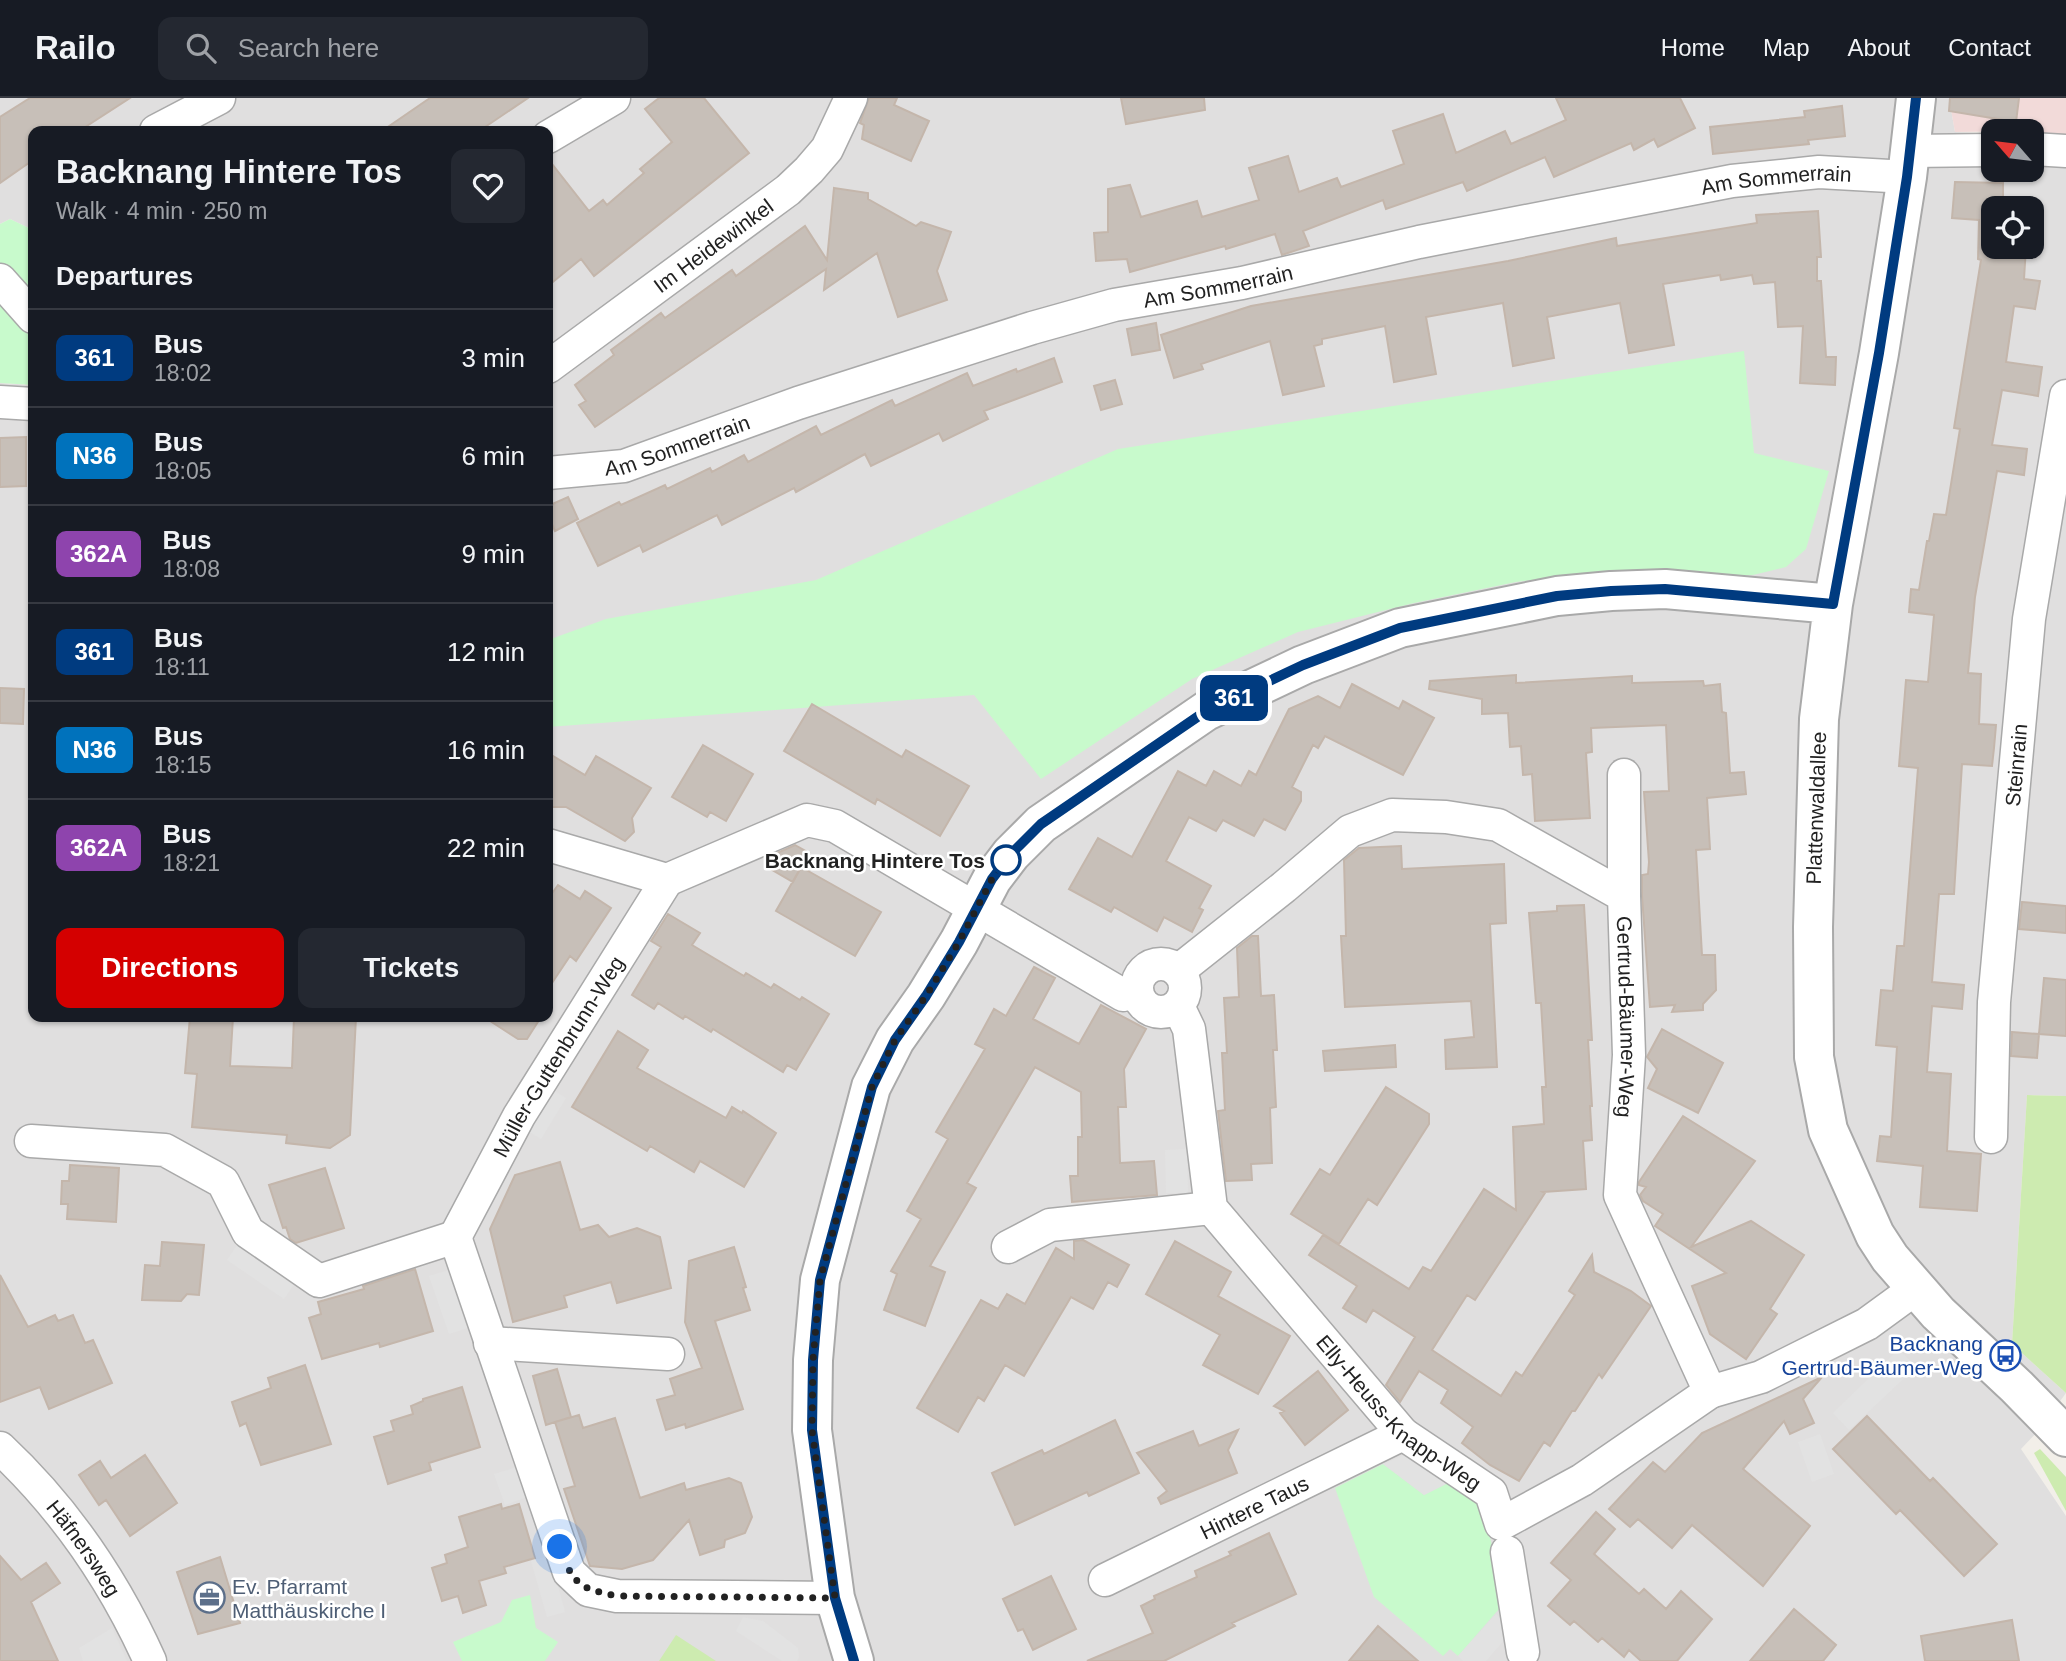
<!DOCTYPE html>
<meta charset="utf-8">
<style>
:root{--surface:#171b24;--page:#242831;--text:#f1f3f6;--muted:#9ea1a6;--line:#363941;--accent:#d40000}
body{margin:0;font-family:Helvetica,sans-serif;background:var(--page);color:var(--text);height:100vh;display:flex;flex-direction:column;font-size:26px;white-space:nowrap}
*{box-sizing:border-box;margin:0}
p{font-size:23px;color:var(--muted)}
.icon{flex:none;width:38px;height:38px;fill:none;stroke:currentColor;stroke-width:2;stroke-linecap:round;stroke-linejoin:round}
.map{position:relative;flex:1;overflow:hidden}
.panel{position:absolute;left:28px;top:28px;width:525px;height:896px;display:flex;flex-direction:column;background:var(--surface);border-radius:14px;box-shadow:0 2px 5px #0004}
.panel>*{flex:none}
.badge{padding:0 14px;border-radius:10px;font-size:24px;line-height:46px}
.needle{width:46px;rotate:298deg}
.tools{position:absolute;left:1981px;top:21px;display:grid;gap:14px}
.tools a{display:grid;place-items:center;width:63px;height:63px;border-radius:14px;background:var(--surface);box-shadow:0 2px 5px #0004;font-size:35px}
.you{position:absolute;width:35px;height:35px;margin:-18px;border:5px solid #fff;border-radius:50%;background:#1a73e8;box-shadow:0 0 0 10px #1a73e833}
.map>.badge{position:absolute;translate:-50% -50%;box-shadow:0 0 0 4px #fff}
h2{padding:0 28px;font-size:26px;line-height:63px}
.round{display:grid;place-items:center;flex:none;width:74px;height:74px;border-radius:14px;background:var(--page)}
.headline{display:flex;align-items:center;justify-content:space-between;height:119px;padding:0 28px}
h1{font-size:33px;font-weight:800;line-height:52px}
.cta{display:flex;gap:14px;margin-top:auto;padding:14px 28px}
.cta a{flex:1;height:80px;border-radius:14px;background:var(--accent);color:#fff;font-size:28px;font-weight:800;line-height:80px;text-align:center}
.cta a+a{background:var(--page);color:var(--text)}
ul{padding:0;list-style:none}
li{display:flex;align-items:center;gap:21px;height:98px;padding:0 28px;border-top:2px solid var(--line)}
li div{flex:1}
li b{display:block;font-size:26px}
li em{font-style:normal}
li .badge{min-width:77px;font-weight:700;text-align:center}
header{display:flex;align-items:center;gap:42px;box-sizing:border-box;height:98px;padding:0 35px;background:var(--surface);border-bottom:2px solid var(--line)}
header strong{font-size:33px}
nav{display:flex;gap:38px;margin-inline-start:auto;font-size:24px}
.search{width:490px;height:63px;background:var(--page);display:flex;align-items:center;gap:18px;box-sizing:border-box;padding:0 24px;border-radius:14px;color:var(--muted);font-size:26px}
.map>svg:first-child{display:block}
</style>
<header>
<strong>Railo</strong>
<div class="search"><svg class="icon" aria-label="search" viewBox="0 0 24 24"><circle cx="10" cy="10" r="6"/><path d="M15 15l6 6"/></svg>Search here</div>
<nav><a>Home</a><a>Map</a><a>About</a><a>Contact</a></nav>
</header>
<div class="map">
<svg width="2066" height="1563" viewBox="0 0 2066 1563">
<rect width="100%" height="100%" fill="#f2efe9"/>
<path fill="#e0dfdf" fill-rule="evenodd" d="M0,0h1949l6,34 38,2v36h39v-35l34,1v960l-39,-1 -15,249 54,49 -27,37 -18,19 45,67v145h-2066v-1278l33,2v632h515v-886h-515v99l-23,-11 -10,5zM1993,110h39v39h-39z"/>
<path fill="#f2dad9" d="M1949,0h117v38l-34,-1v-4l-77,1z"/>
<path fill="#cdebb0" d="M2027,997l39,1v297l-54,-49z
M2040,1351l26,28v34l-32,-58z
M676,1537l40,26h-57z"/>
<path fill="#c8facc" d="M10,121l23,11v155l-33,-2v-159z
M1744,253l10,102 75,18 -23,78 -20,18 -33,8 -38,3 -97,-8 -102,12 -102,21 -116,29 -106,47 -151,100 -67,-84 -426,32v-87l58,-21 210,-39 302,-131z
M1383,1366l41,31 24,-12 34,23 24,95 -48,55 -8,-7 -7,7 -69,-59 -39,-109z
M530,1497l6,33 22,14 -13,19h-83l-9,-19 48,-20 11,-22z"/>
<path fill="#e2e2e2" d="M546,988l20,12 -25,41 -20,-12z
M1187,1051l1,44h-22l-1,-43z
M240,1143l57,39 -13,19 -57,-39z
M452,1171l19,58 -22,7 -20,-58z
M1899,1251l17,18 -67,63 -16,-17z
M1820,1336l14,40 -22,8 -14,-40z
M1407,1356l41,29 -24,12 -41,-31z
M517,1369l10,30 -22,8 -11,-31z
M550,1458l15,56 -18,5 -16,-56z
M1496,1516l17,16 -27,31h-23l-5,-5z
M743,1519l20,4 35,27 1,9 -2,4h-15l-46,-30z
M112,1530l15,33h-44l-4,-13z"/>
<path fill="#c7bfb8" stroke="#c4b6ab" stroke-width="2" d="M30,0h100l-51,33h-46v29l-33,23v-66z
M430,0h98l-49,33h-97z
M659,0h45l45,55 -155,123 -13,-17 -33,27v-127l41,52 14,-11 4,5 37,-32 -4,-4 32,-27 -27,-33z
M869,0h28l-3,7 35,16 -18,40 -49,-22 2,-14 -4,-2z
M1121,0h83l1,12 -79,14z
M1556,0h124l15,30 -37,19 -4,-8 -20,11 -3,-7 -77,34 -9,-20 -78,34 -4,-9 -77,27 -3,-9 -80,31 6,15 -27,9 -7,-21 -49,15 -1,-3 -95,26 -3,-13 -31,2 -2,-28 14,-1v-43l22,-4 11,32 56,-16 5,16 57,-17 -10,-32 39,-12 11,36 38,-14 4,9 63,-23 -11,-33 50,-17 13,39 49,-22 6,13 55,-24z
M1950,0h69l-3,24 -67,-11z
M1842,8l3,30 -37,4 1,4 -96,10 -3,-27 95,-10 -1,-6z
M1955,84l48,1v23l20,1 -30,1v39h33l-2,32 16,2 -5,28 -21,-3 -8,56 36,5 -4,29 -36,-6 -10,55 35,4 -3,26 -27,-4 -22,126 -7,76 13,1 -2,50 17,1 -2,23 -2,18 -30,-2 -8,130h-15l-7,88 32,3 -2,24 -30,-3 -5,66 24,2 -4,77 34,3 -4,57 -57,-4 3,-41 -46,-5 3,-25 11,1 6,-90 -21,-2 5,-55 12,1 4,-45h7l14,-178 -19,-2 7,-86 22,2 6,-67 -25,-3 2,-23 8,1 8,-49h2l5,-27 12,1 14,-86 -6,-1 27,-168 -3,-1 1,-39 -27,-2z
M834,90l34,5v6l48,27 5,-4 30,10 -14,39 10,29 -49,17 -21,-64 -53,37 2,-21 -231,158 -16,-22 7,-4 -11,-16 39,-30 -3,-5 50,-37 4,5 67,-48 4,6 69,-50 22,34z
M1818,113l3,46h-4v24h4l5,76h10l-1,28 -35,-2 3,-57 -25,1 -3,-45 -21,2 -2,-9 -31,5 -1,-5 -57,9 11,61 -45,8 -9,-50 -73,14 7,41 -41,8 -10,-63 -77,14 10,57 -42,8 -9,-56 -63,13v5l-8,2 10,40 -41,9 -13,-54 -69,23 2,5 -29,9 -13,-43 90,-29 257,-45 108,-23 1,8 140,-23 -1,-8z
M1156,225l4,27 -28,5 -5,-26z
M1054,260l8,24 -78,29 4,8 -45,22 -4,-8 -68,33 -6,-12 -69,38 -2,-4 -72,37 -5,-10 -74,37 -3,-7 -42,21 -21,-43 42,-21 2,3 44,-20 2,4 43,-21 2,4 32,-17 4,7 68,-36 5,9 71,-35 3,6 72,-33 6,13 43,-17 1,3z
M1115,282l7,24 -21,6 -7,-24z
M26,339v49l-26,1v-49z
M568,399l10,22 -23,12 -7,-16v-9z
M1516,577v8l116,-7v7l71,-2 1,5 16,-2 2,28 4,1 4,60 14,-1 2,22 -39,4 3,51 -14,1 6,105h13l1,35 -13,14v6l-31,2 3,-7 -25,2 -8,-111v-21l6,-1 1,-12 -5,-70 25,-1 -3,-66 -75,3 1,24 -6,1 4,65 -55,3 -3,-47 -9,1 -2,-29 -11,1 -2,-34 -26,1v-15l-53,-10 1,-8z
M1352,586l47,25 4,-8 31,17 -31,57 -78,-39 -7,12 -5,-3 -21,42 9,5v9l-16,29 -21,-11 -10,17 -31,-16 -7,11 -27,-14 -23,44 45,25 -12,22 4,2 -11,22 -28,-15 -7,14 -43,-24 -3,5 -42,-23 29,-51 34,19 46,-86 28,15 8,-15 27,15 8,-15 7,4 33,-66 29,-13 22,12z
M0,590l24,1 -1,35 -23,-1z
M812,606l90,53 4,-7 63,36 -29,50 -63,-37 -2,5 -91,-53z
M703,647l50,29 -27,47 -16,-9 -3,5 -35,-20z
M548,655l37,22 11,-19 55,32 -19,30 2,14 -9,9 -59,-34h-18z
M795,747l14,8 -16,29 -24,-14 8,-15z
M1401,748l1,23 102,-5 2,59 -16,1 7,143 -51,2 -1,-29 29,-3 -3,-36 -126,6 -4,-71h5l-2,-76 15,-12z
M801,769l80,45 -26,44 -79,-45z
M558,787l22,14 5,-8 26,17 -35,53 -6,-5 -22,33v-90z
M2022,804l44,4v27l-47,-4z
M1584,807l8,135h-4l4,66h-2l2,34 -9,1 3,48 -43,3 2,1 -70,107 -8,-5 -35,55 69,46 15,-24 6,4 53,-81 -6,-4 23,-36 2,17 37,19 20,15 -49,72 -3,-4 -24,37h-3l-22,35 -6,-4 -25,39 -29,-16 -28,-22 11,-16 -32,-24 7,-13 -29,-19 -19,31 -14,-17 29,-48 -42,-27 -7,12 -23,-14 14,-22 -48,-31 14,-20 86,54 14,-22 8,4 53,-82 32,21 -3,-83 31,-3 -2,-37h4l-5,-84h-5l-7,-90 28,-2v-5z
M668,816l32,19 -8,12 52,31 2,-3 25,15 3,-4 26,16 2,-3 27,17 -33,56 -9,-5 -4,7 -70,-43 -2,3 -26,-16 -2,3 -25,-16 -4,6 -22,-14 29,-48 -10,-6z
M1252,838h6l3,60 13,-1 3,55h-4l3,57 -6,1 2,55 -21,1 1,16 -26,1 -8,-70 7,-1 -3,-57h5l-3,-55 15,-1 -2,-49z
M1034,869l21,11 -22,41 46,25 22,-39 45,24 -22,40 2,38h-8l2,56 34,-2 3,34 -85,7 -2,-26h8v-39h4l-1,-45 -46,-25 -68,116 9,5 -46,78 15,6 -20,54 -41,-16 13,-36 -6,-3 30,-52 -14,-8 41,-72 -12,-7 49,-83 -10,-5 19,-35 12,7z
M2044,880l22,2v56l-27,-2z
M190,919h43l-3,49 62,2 2,-51h62l-6,118 -20,13 -44,-5 1,-8 -95,-8 5,-53 -12,-1z
M484,919h57l-14,22h-9z
M1662,931l61,34 -25,50 -50,-25 9,-19 -10,-12z
M618,933l30,19 -11,18 89,50 6,-11 10,6 1,-2 33,22 -32,54 -44,-26 -6,11 -44,-26 -3,5 -75,-44z
M2012,934l27,2 -2,24 -26,-2z
M1395,947l1,22 -71,4 -2,-20z
M1386,989l43,27v10l-52,81 -9,-6 -29,45 -48,-30 29,-45 10,6z
M1683,1018l72,45 -64,86 60,-26 53,34 -34,54 7,5 -31,45 -36,-25 -18,-48 34,-13 -71,-47 8,-12 -20,-13 -3,-6 6,-8 -7,-2v-3z
M560,1064l20,68 18,-5 11,12 28,-9 23,9 11,51 -54,15 -6,-21 -47,14 3,11 -54,15 -23,-93 25,-54z
M70,1067l49,3 -3,54 -49,-3 1,-15h-7l1,-23h7z
M325,1070l19,60 -48,15 -6,-4 -4,-12 -3,1 -14,-43z
M1083,1142l46,25 -12,22 -9,-5 -15,27 -22,-12 -47,79 -19,-11 -21,36 -6,-4 -20,35 -41,-24 64,-108 17,9 9,-15 18,10 31,-56 18,11v-18z
M1175,1143l56,31 -13,24 72,40 -32,58 -55,-29 17,-30 -74,-41z
M162,1144l42,3 -5,50 -12,-1 -6,7 -39,-1 3,-35 15,1z
M734,1149l12,40 -3,1 7,22 -35,11 28,88 -57,19 -1,-4 -19,6 -9,-30 18,-5 -5,-16 32,-11 -17,-46 4,-61z
M415,1171l18,62 -53,16 -1,-4 -57,16 -13,-41 12,-4 -3,-12 46,-13 -1,-3z
M0,1177l28,52 27,-12 3,6 15,-6 12,28 8,-3 19,43 -63,26 -9,-22 -40,15z
M305,1267l26,79 -70,21 -15,-42 -6,3 -8,-24 39,-14 -3,-10z
M557,1271l14,48 -25,8 -13,-49z
M1318,1273l30,39 -43,35 -25,-32 4,-2 -10,-5z
M1822,1279l-19,22 11,24 -24,11 -6,-13 -41,48 67,57 -47,60 -71,-61 -20,23 -34,-29 -8,8 -21,-18 44,-47 12,10 37,-39z
M462,1289l18,60 -51,16 2,7 -43,14 -14,-47 20,-6 -3,-10 22,-7 -2,-8 12,-5v-2z
M579,1317l4,13 32,-10 25,80 44,-15 2,7 43,-12 12,5 11,34 -7,16 -20,7 -1,7 -24,8 -11,-35 -36,40 -31,9 -32,-3 -26,-77 11,-3 -20,-64z
M1867,1318l63,65 3,-3 64,66 -33,32 -64,-66 -4,4 -63,-65z
M1115,1322l24,53 -50,23 -2,-4 -72,33 -23,-52 50,-23 2,4z
M1238,1332l-10,20 9,23 -76,31 -3,-6 9,-7 -30,-38 56,-22 6,15z
M145,1357l32,48 -47,33 -24,-36 -7,5 -20,-30 21,-14 11,17z
M501,1406l1,5 17,-5 16,54 -31,9 2,6 -27,8 7,24 -23,8 -5,-17 -16,5 -10,-33 15,-5 -2,-8 23,-8 -9,-30z
M1596,1414l19,17 -21,25 45,40 5,-5 22,20 15,-18 31,28 -35,42h-36l-12,-11 -5,7 -22,-19 -4,4 -24,-21 -4,4 -22,-19 23,-26 -20,-17z
M1269,1435l27,61 -64,29 3,3 -71,35h-77l66,-28 -12,-27 14,-7 -1,-3 43,-19 -2,-6 36,-16 -2,-3z
M0,1458l21,24 25,-17 14,20 -29,19 27,59h-58z
M220,1459l20,66 -42,11 -21,-62z
M1051,1478l25,53 -43,21 -10,-21 -5,2 -15,-32z
M1794,1511l42,36 -13,16h-73z
M2012,1522l7,41h-94l-4,-25z
M1378,1528l40,35h-69z"/>
<g fill="none" stroke-linecap="round" stroke-linejoin="round">
<defs>
<g id="minor">
<path d="M156,33l63,-33"/>
<path d="M548,39l66,-39"/>
<path d="M2032,51l34,2"/>
<path d="M1910,53l83,-1"/>
<path d="M0,182l33,37"/>
<path id="s1" d="M548,269l240,-177 21,-20 18,-21 24,-51"/>
<path d="M0,304l33,2"/>
<path id="s2" d="M548,375l76,-7 174,-63 234,-75 82,-23 128,-22 177,-41 313,-61 87,-9 88,5"/>
<path d="M548,747l119,35 140,-60 28,6 288,169 14,-4"/>
<path d="M1624,798v-121"/>
<circle cx="1161" cy="890" r="24"/>
<path id="s3" d="M1178,873l106,-84 66,-56 42,-16 54,2 52,8 126,71 5,159 -9,140 90,197 51,-15 106,-53 48,-35"/>
<path id="s4" d="M1178,908l11,23 22,179 192,226 88,59 10,31 81,-44 128,-88"/>
<path id="s5" d="M1991,1039l3,-135 35,-383 37,-223"/>
<path d="M31,1043l134,9 58,32 25,50 71,49 136,-44 114,335 19,18 29,6 218,2"/>
<path id="s6" d="M455,1139l64,-121 148,-236"/>
<path d="M1008,1149l42,-22 161,-17"/>
<path d="M490,1245l178,11"/>
<path id="s7" d="M0,1350c64,60 114,133 150,213"/>
<path d="M1507,1454l16,100"/>
<path id="s8" d="M1105,1482l298,-146"/>
</g>
<path id="tertiary" d="M1916,0l-9,79 -28,176 -46,251 -14,115 -6,208 1,130 14,73 47,105 15,23 48,55 79,74 49,50
M854,1563l-19,-63 -23,-168 1,-70 7,-80 51,-193 24,-47 31,-44 33,-54 33,-63 19,-25 30,-30 165,-113 97,-46 97,-37 157,-32 54,-5 54,-2 168,15"/>
</defs>
<use href="#minor" stroke="#a9a9a9" stroke-width="35"/>
<use href="#tertiary" stroke="#a9a9a9" stroke-width="42"/>
<use href="#minor" stroke="#fff" stroke-width="32"/>
<use href="#tertiary" stroke="#fff" stroke-width="38"/>
</g>
<g fill="none" stroke-linecap="round" stroke-linejoin="round">
<defs>
<path id="line" d="M854,1563l-19,-63 -23,-168 1,-70 7,-80 52,-193 23,-47 31,-44 33,-54 33,-63 19,-25 30,-30 165,-113 97,-46 97,-37 157,-32 54,-5 54,-2 168,15 46,-251 28,-176 9,-79"/>
</defs>
<use href="#line" stroke="#fff" stroke-width="16"/>
<use href="#line" stroke="#003b80" stroke-width="10"/>
<path stroke="#222" stroke-width="7" stroke-dasharray="0 12.6" d="M560,1449c13,38 19,41 57,49l218,2 -23,-168 1,-70 7,-80 52,-193 23,-47 31,-44 33,-54 33,-63 14,-19"/>
</g>
<defs>
<symbol id="bus-ring" viewBox="-11 -11 22 22"><circle r="9.5" fill="#fff" stroke="#1a4fb4" stroke-width="1.5"/><path d="M-5-6H5V4H4V6H2V4H-2V6H-4V4H-5ZM-3.5-4V0h7V-4ZM-3.5 1.2v1.5H-2V1.2ZM2 1.2v1.5H3.5V1.2Z" fill="#1a4fb4"/></symbol>
<symbol id="office-ring" viewBox="-11 -11 22 22"><circle r="9.5" fill="#fff" stroke="#5c6f8a" stroke-width="1.5"/><path d="M-6-3h4V-5.5h4V-3h4V5H-6ZM-1-4.5V-3h2v-1.5ZM-6 0V1H6V0Z" fill="#5c6f8a"/></symbol>
</defs>
<g fill-rule="evenodd">
<use href="#bus-ring" x="1988" y="1240" width="35" height="35"/>
<use href="#office-ring" x="192" y="1482" width="35" height="35"/>
</g>
<circle fill="#fff" stroke="#003b80" stroke-width="3.5" cx="1006" cy="762" r="14"/>
<g text-anchor="middle" dominant-baseline="central" stroke-width="5" stroke-linejoin="round" paint-order="stroke">
<g font-size="21" fill="#222" stroke="#fff">
<text stroke="none"><textPath href="#s2" startOffset="1267">Am Sommerrain</textPath></text>
<text stroke="none"><textPath href="#s1" startOffset="205">Im Heidewinkel</textPath></text>
<text stroke="none"><textPath href="#s2" startOffset="698">Am Sommerrain</textPath></text>
<text stroke="none"><textPath href="#s2" startOffset="133">Am Sommerrain</textPath></text>
<text stroke="none"><textPath href="#s5" startOffset="373">Steinrain</textPath></text>
<text transform="translate(1816 710) rotate(-88)">Plattenwaldallee</text>
<text stroke="none"><textPath href="#s3" startOffset="639">Gertrud-Bäumer-Weg</textPath></text>
<text stroke="none"><textPath href="#s6" startOffset="208">Müller-Guttenbrunn-Weg</textPath></text>
<text stroke="none"><textPath href="#s4" startOffset="485">Elly-Heuss-Knapp-Weg</textPath></text>
<text stroke="none"><textPath href="#s8" startOffset="166">Hintere Taus</textPath></text>
<text stroke="none"><textPath href="#s7" startOffset="131">Häfnersweg</textPath></text>
</g>
<g font-size="21" font-weight="bold" fill="#222" stroke="#fff" text-anchor="end">
<text x="985" y="762">Backnang Hintere Tos</text>
</g>
<g font-size="21" fill="#164399" stroke="#fff" text-anchor="end">
<text x="1983" y="1245">Backnang<tspan x="1983" dy="24">Gertrud-Bäumer-Weg</tspan></text>
</g>
<g font-size="21" fill="#4e5e75" stroke="#fff" text-anchor="start">
<text x="232" y="1488">Ev. Pfarramt<tspan x="232" dy="24">Matthäuskirche I</tspan></text>
</g>
</g>
</svg>
<div class="tools">
<a><svg class="needle" viewBox="-14 -14 28 28"><path d="M0-13l5 13h-10z" fill="#e53935"/><path d="M0 13l5-13h-10z" fill="#9ea1a6"/></svg></a>
<a><svg class="icon" aria-label="locate" viewBox="0 0 24 24"><circle cx="12" cy="12" r="6"/><path d="M12 2v4M12 18v4M2 12h4M18 12h4"/></svg></a>
</div>
<div class="you" style="left:560px;top:1449px"></div>
<b class="badge" style="left:1234px;top:600px;background:#003b80;color:#fff">361</b>
<section class="panel">
<div class="headline"><div><h1>Backnang Hintere Tos</h1><p>Walk · 4 min · 250 m</p></div><a class="round"><svg class="icon" aria-label="heart" viewBox="0 0 24 24"><path d="M12 20l-8-8c-3-5 5-10 8-4 3-6 11-1 8 4z"/></svg></a></div>
<h2>Departures</h2>
<ul>
<li><span class="badge" style="background:#003b80;color:#fff">361</span><div><b>Bus</b><p>18:02</p></div><em>3 min</em></li>
<li><span class="badge" style="background:#0072bc;color:#fff">N36</span><div><b>Bus</b><p>18:05</p></div><em>6 min</em></li>
<li><span class="badge" style="background:#8e44ad;color:#fff">362A</span><div><b>Bus</b><p>18:08</p></div><em>9 min</em></li>
<li><span class="badge" style="background:#003b80;color:#fff">361</span><div><b>Bus</b><p>18:11</p></div><em>12 min</em></li>
<li><span class="badge" style="background:#0072bc;color:#fff">N36</span><div><b>Bus</b><p>18:15</p></div><em>16 min</em></li>
<li><span class="badge" style="background:#8e44ad;color:#fff">362A</span><div><b>Bus</b><p>18:21</p></div><em>22 min</em></li>
</ul>
<div class="cta"><a>Directions</a><a>Tickets</a></div>
</section>
</div>
